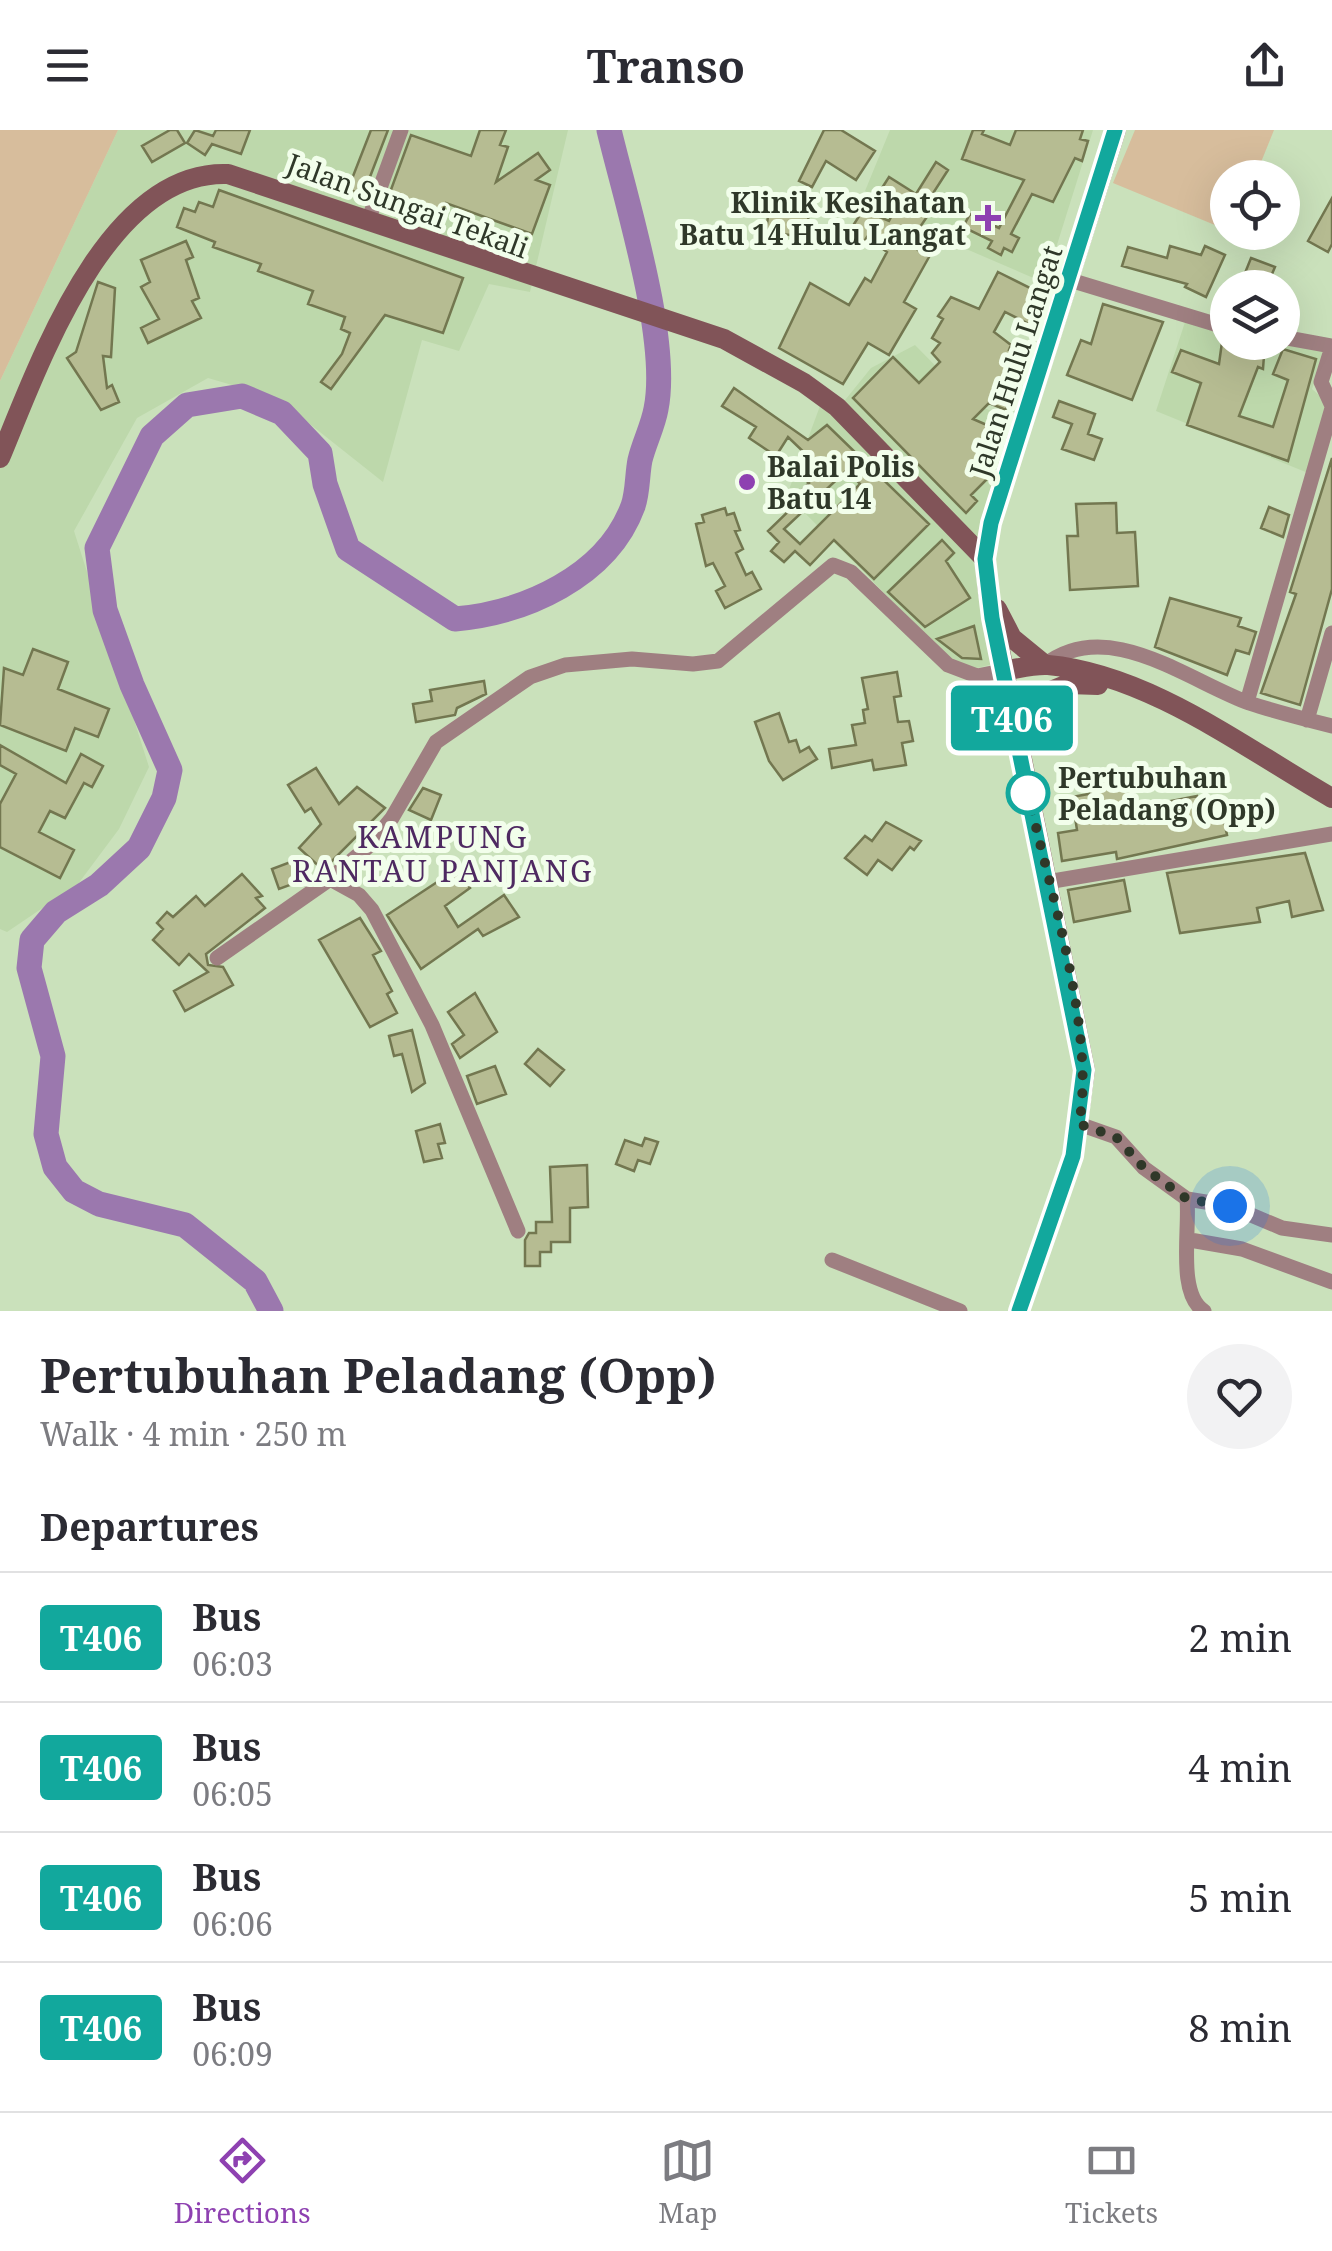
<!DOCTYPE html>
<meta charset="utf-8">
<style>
:root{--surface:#fff;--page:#f2f2f3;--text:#2b2b33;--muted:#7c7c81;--line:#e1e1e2;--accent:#8e41b1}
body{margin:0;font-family:"Noto Serif",serif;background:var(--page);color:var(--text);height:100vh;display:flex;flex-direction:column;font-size:38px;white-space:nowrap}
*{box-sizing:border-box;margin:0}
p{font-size:32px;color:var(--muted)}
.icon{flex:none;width:55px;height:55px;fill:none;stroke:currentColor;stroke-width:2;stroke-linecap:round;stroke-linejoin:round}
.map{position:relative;height:1181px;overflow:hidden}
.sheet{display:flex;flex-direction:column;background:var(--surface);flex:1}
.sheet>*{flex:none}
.badge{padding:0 20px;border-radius:8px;font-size:35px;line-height:65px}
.fabs{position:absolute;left:1210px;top:30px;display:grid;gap:20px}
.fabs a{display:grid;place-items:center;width:90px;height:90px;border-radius:50%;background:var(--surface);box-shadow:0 10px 40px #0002;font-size:50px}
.you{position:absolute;width:50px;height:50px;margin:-25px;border:8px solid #fff;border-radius:50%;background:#1a73e8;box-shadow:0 0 0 15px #1a73e833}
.map>.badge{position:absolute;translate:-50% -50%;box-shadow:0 0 0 5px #fff}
h2{padding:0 40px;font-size:38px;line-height:90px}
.round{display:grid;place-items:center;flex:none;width:105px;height:105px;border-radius:52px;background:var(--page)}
.summary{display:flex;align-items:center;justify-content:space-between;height:170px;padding:0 40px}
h1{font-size:48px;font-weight:700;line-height:75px}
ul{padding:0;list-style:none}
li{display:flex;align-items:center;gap:30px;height:130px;padding:0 40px;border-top:2px solid var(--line)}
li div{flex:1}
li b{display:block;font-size:38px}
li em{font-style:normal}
li .badge{min-width:110px;font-weight:700;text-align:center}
header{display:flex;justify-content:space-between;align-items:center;height:130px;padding:0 40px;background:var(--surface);font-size:45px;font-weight:700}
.dock{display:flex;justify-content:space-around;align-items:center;height:140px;border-top:2px solid var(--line);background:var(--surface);font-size:28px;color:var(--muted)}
.dock a{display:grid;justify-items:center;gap:5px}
.dock .active{color:var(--accent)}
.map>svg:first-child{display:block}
</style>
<header><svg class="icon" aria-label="menu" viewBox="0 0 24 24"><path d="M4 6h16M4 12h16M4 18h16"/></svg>Transo<svg class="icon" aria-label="share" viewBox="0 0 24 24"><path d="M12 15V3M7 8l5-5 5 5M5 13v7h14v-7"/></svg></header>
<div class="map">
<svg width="1332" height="1181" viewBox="0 0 1332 1181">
<rect width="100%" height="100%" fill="#cae1bb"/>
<path fill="#bdd8ab" d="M118,0h450l-38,162 -41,-8 -30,67 -37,-11 -39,142 -106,-84 -69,-20 -71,40 -63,113 75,236 -30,62 -41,55 -71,48 -7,-3v-548z
M890,0h203l-48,153 -88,-38 -92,-54z
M1185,192l42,9 1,11h54l44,8 -14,39 17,15 -21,69 -152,-62z
M915,215l56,57 45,20 -38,116 15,126 -24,6 -17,-9 -165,-166 33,-89 13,9 38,-47z"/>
<path fill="#d7bd9c" d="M0,0h118l-118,251z
M1135,0h139l-19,47 -27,1 -1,52 -114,-47z"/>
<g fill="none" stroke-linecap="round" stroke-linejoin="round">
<path stroke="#9b78ae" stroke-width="25" d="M271,1181l-16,-30 -70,-56 -86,-21 -25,-13 -19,-24 -9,-33 7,-78 -24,-88 3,-28 24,-28 43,-27 40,-37 25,-50 6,-28 -38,-85 -27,-75 -8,-62 55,-112 35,-31 55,-9 40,17 38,40 5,31 23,65 107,70c69,-6 152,-42 178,-113 5,-14 4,-31 7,-46 4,-17 13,-34 16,-51 14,-69 -30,-208 -47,-279"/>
</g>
<path fill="#b6bc92" stroke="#737750" stroke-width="2.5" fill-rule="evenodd" d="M170,0h7l8,13 -33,19 -10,-16z
M195,0l18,6 3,-6h34l-9,24 -29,-10 -7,11 -18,-12z
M371,0h17l-25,65 -15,-6z
M480,0h26l-6,15 8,2 -12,35 42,-29 12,17 -14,10 14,5 -18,49 -86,-31 -9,22 -52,-19 26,-71 60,21z
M824,0h17l34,21 -19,29 -30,-19 -14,26 -13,-6z
M973,0h11l-2,4 28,11 6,-15h67l-3,9 8,2 -6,20 -7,-3 -22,44 -21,-8 -21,40 8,4 -7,14 -8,-4 -3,7 -13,-7 4,-7 -29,-14 7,-13 29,14 25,-48 -62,-21z
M936,32l12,8 -20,31 7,4 -17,25 8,4 -8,16 11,7 -25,45 12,7 -27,46 -21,-12 -25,41 -64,-36 31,-65 39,22 16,-27 6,4 16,-30 -20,-15 -5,8 -15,-10 16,-25 26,11 11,-21 -18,-12 7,-11 27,17z
M219,60l244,88 -20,55 -58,-18 -54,74 -10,-7 21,-28 8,-21 -9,-4 4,-12 -37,-13 5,-13 -55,-20 3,-7 -48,-17 2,-5 -38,-15 7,-19 11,4 4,-10 14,5z
M1332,68v46l-4,8 -20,-11z
M770,70l40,4 -4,33 -40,-5z
M186,111l7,16 -7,3 13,38 -7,3 9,17 -53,25 -7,-15 18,-9 -18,-32 9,-5 -9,-22z
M1170,116l31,9 4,-9 20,9 -19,42 -21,-10 2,-3 -65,-18 6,-19 39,11z
M1251,128l24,9 -9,21h-27z
M998,142l46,23 -15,29 -24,-12 -11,20 17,13 -2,5 20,7 -23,53 -17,-7 -16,16 30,13 -13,44 -19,19 6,6 -11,12 -113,-115 40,-41 26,26 21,-21 -8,-9 8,-10 -8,-5 11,-19 -5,-3 13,-19 28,12z
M98,152l17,6 -4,69 -8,-1 4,32 5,-3 7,17 -18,8 -34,-52 9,-6z
M1103,174l60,18 -31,78 -65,-25 14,-35 10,4z
M1222,212h43l-2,27 -5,-2 -19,49 34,11 15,-47 -15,-6 10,-25 33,10 -28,102 -101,-36 14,-42 -29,-11 9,-22 38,14z
M734,258l74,52 19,-15 102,99 -55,55 -40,-39 -24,25 -15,-14 -11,11 -13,-11 8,-9 -11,-11 31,-30 -4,-4 14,-14 -12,-11 14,-13 -23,-22 -12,19 -27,-18 7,-11 -34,-21zM847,340l13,14 -60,60 -16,-15z
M1059,271l36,13 -7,20 14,5 -8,21 -32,-11 10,-25 -19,-7z
M1332,328v131l-32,116 -39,-12 35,-99 -6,-2z
M1116,373l1,30 18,-1 3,54 -68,4 -3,-54h11l-2,-32z
M1269,377l20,8 -6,22 -22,-9z
M725,378l2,7 7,-2 6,17 -5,1 8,18 -7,4 10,22 6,-3 9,17 -36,19 -9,-17 9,-5 -12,-23 -7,3 -10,-42 8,-2 -2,-7z
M942,410l12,13 -8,8 24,37 -45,29 -37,-35z
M1170,468l71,20 -3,8 18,6 -7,22 -13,-4 -9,25 -72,-28z
M974,496l7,33 -19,-1 -25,-19z
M33,519l35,13 -10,27 51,20 -11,28 -23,-9 -9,23 -66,-26 4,-57 19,7z
M897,542l4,24 -7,1 4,25 11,-1 4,20 -11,2 4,22 -32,5 -2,-10 -40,8 -3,-19 27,-4 -4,-20 13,-2 -2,-13 5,-1 -6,-31z
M484,551l2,13 -29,14 -2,7 -39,7 -3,-18 19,-3 -2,-11z
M779,583l10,29 7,-2 4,12 9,-5 8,12 -34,21 -14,-19 -14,-39z
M0,615l66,38 15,-29 22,12 -11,21 -8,-4 -19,35 -15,-7 -11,21 35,18 -14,28 -60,-31v-43l16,-30 -16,-9z
M316,638l23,36 18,-17 28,21 -62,62 -24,-22 22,-24 -10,-16 -6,4 -17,-27z
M1131,649l4,29 62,-12 3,22 23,-3 4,20 -110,24 -1,-7 -54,9 -4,-28 19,-3 -5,-33 22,-4 -2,-9z
M423,658l18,7 -10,25 -22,-10z
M886,692l35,19 -7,9 -4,-3 -18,23 -14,-10 -11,15 -22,-17 20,-22 7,5z
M1305,723l18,57 -31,7 -3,-16 -32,7 3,14 -80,11 -13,-60z
M301,728l8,20 -30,11 -7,-20z
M457,739l13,19 -25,18 13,21 46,-32 15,22 -36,19 -5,-7 -57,40 -34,-54z
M242,744l20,22 -6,2 9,10 -59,46 2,11 15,2 10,18 -48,26 -11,-20 34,-19 -19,-18 -10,11 -26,-25 10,-11 -6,-6 10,-11 6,5 23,-21 9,10z
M1124,750l6,31 -56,11 -6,-32z
M360,788l21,33 -8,4 19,36 -5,3 10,19 -27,14 -51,-87z
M475,863l22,39 -37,26 -8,-14 12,-9 -16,-23z
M412,900l13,53 -13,9 -10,-38 -8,2 -5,-20z
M538,919l26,21 -14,16 -25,-22z
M495,936l11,28 -29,10 -10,-28z
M440,994l5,19 -7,1 4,14 -18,4 -8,-31z
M645,1008l13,4 -8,22 -12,-4 -4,11 -18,-7 9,-24 17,6z
M587,1035l1,42 -18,1v34h-19v10h-11v14h-15v-26l4,-7h7v-11h16l-2,-55z"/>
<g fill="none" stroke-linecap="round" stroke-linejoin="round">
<path stroke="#9f7f81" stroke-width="15" d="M368,91l33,-91
M1070,150l158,48
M1282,207l50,9
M1332,217l-11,35 11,24
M1045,535c62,-49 142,15 204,38 27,9 55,16 83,23
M1247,572l85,-294
M1307,590l25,-87
M330,749l29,16 13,15 60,115 86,206
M1047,752l285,-48
M217,828l113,-79 40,-34 22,-27 44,-76 94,-65 35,-12 67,-6 61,5 25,-3 115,-96 18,7 97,93 29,11 25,-5
M1079,994l37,13 28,31 43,31 43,7 52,22 50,7
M1187,1069c3,31 -10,95 17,112
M1190,1110l52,9 90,33
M832,1130l128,51"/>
<path stroke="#815458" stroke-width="20" d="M0,328c38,-91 106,-289 228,-284l496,165 80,44 33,24 148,152
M997,479l15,29 33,27
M1002,541c15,-2 31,-7 46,-6 101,9 198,84 284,133
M1016,608l20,-41 32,-13 30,1
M1019,1181l54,-155 12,-86 -97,-479 -3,-32 6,-36 125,-393"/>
</g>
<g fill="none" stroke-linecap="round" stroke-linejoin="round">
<defs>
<path id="line" d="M1019,1181l54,-155 11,-86 -92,-452 -7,-59 6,-36 124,-393"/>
</defs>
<use href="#line" stroke="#fff" stroke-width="22"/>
<use href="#line" stroke="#12a89d" stroke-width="15"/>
<path stroke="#2f3829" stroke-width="10" stroke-dasharray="0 18" d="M1028,663c21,95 68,238 51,331l37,13 28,31 43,31 43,7"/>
</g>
<g fill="#8e41b1" stroke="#f2feeb" stroke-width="4">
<path d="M983 73h10v10h10v10h-10v10h-10v-10h-10v-10h10z"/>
<circle cx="747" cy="352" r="10"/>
</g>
<circle fill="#fff" stroke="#12a89d" stroke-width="5" cx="1028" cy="663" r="20"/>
<g text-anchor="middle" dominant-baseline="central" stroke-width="10" stroke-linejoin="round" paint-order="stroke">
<g font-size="28" font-weight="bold" fill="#2f3829" stroke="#f2feeb" text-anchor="end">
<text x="966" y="72">Klinik Kesihatan<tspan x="966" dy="32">Batu 14 Hulu Langat</tspan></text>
<text x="767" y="336" text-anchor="start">Balai Polis<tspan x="767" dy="32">Batu 14</tspan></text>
</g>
<g font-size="28" fill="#2f3829" stroke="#f2feeb">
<text transform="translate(408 75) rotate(20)">Jalan Sungai Tekali</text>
<text transform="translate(1015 231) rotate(-72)">Jalan Hulu Langat</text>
</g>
<g font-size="28" font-weight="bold" fill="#2f3829" stroke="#f2feeb" text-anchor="start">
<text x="1058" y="647">Pertubuhan<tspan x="1058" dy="32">Peladang (Opp)</tspan></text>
</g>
<g font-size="30" letter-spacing="2.5" fill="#4e2961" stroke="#f2feeb">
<text x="443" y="706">KAMPUNG<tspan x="443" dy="34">RANTAU PANJANG</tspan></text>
</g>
</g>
</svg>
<div class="fabs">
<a><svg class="icon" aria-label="locate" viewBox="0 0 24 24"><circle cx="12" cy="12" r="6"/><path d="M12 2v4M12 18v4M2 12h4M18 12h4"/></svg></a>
<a><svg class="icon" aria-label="layers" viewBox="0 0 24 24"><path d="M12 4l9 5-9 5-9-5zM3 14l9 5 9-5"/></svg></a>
</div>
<div class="you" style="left:1230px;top:1076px"></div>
<b class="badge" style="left:1012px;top:588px;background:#12a89d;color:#fff">T406</b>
</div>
<section class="sheet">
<div class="summary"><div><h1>Pertubuhan Peladang (Opp)</h1><p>Walk · 4 min · 250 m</p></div><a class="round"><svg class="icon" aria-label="heart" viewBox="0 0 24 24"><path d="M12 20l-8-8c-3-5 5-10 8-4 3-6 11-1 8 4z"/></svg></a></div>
<h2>Departures</h2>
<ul>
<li><span class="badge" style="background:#12a89d;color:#fff">T406</span><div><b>Bus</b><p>06:03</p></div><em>2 min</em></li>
<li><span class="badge" style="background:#12a89d;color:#fff">T406</span><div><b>Bus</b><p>06:05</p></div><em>4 min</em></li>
<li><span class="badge" style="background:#12a89d;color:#fff">T406</span><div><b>Bus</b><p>06:06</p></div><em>5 min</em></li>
<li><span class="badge" style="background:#12a89d;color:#fff">T406</span><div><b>Bus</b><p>06:09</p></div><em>8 min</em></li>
</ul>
</section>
<nav class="dock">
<a class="active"><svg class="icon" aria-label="directions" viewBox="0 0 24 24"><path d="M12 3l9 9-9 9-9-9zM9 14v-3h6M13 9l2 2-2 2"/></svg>Directions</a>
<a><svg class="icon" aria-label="map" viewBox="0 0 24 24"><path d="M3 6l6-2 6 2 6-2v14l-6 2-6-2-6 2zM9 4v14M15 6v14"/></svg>Map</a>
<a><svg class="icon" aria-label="tickets" viewBox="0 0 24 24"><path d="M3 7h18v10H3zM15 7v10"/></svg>Tickets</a>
</nav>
